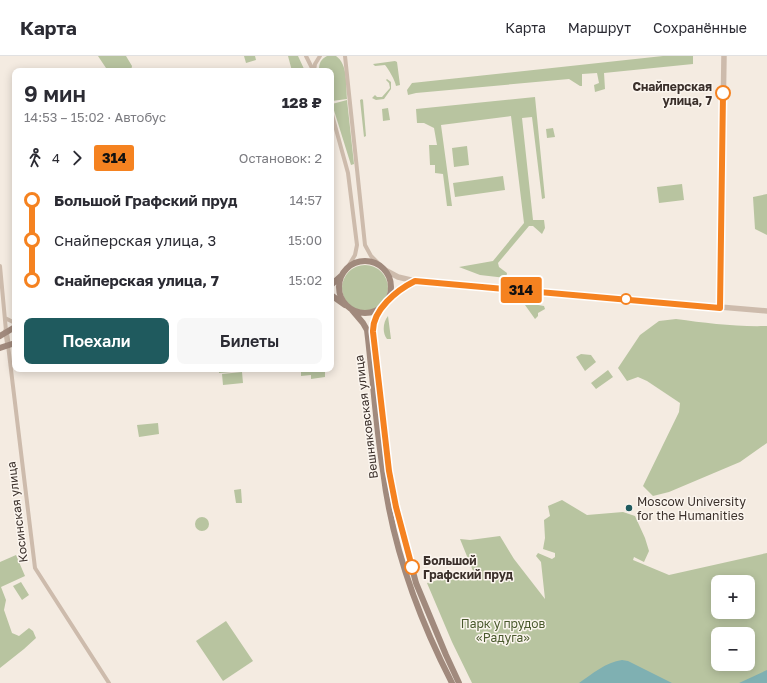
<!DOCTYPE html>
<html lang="ru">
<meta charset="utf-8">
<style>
:root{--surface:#fff;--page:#f7f7f7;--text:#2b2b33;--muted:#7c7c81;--line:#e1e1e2;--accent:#1f5a5e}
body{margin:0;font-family:"Golos Text",sans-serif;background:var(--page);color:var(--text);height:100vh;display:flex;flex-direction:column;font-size:15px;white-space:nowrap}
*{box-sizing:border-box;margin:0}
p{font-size:13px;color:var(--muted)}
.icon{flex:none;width:22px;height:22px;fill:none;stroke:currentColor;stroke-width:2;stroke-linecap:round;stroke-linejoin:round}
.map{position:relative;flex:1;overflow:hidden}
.drawer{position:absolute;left:12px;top:12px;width:322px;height:304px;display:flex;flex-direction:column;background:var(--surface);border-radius:8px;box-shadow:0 2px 10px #0003}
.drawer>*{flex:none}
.badge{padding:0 8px;border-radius:3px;font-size:14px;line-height:26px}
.buttons{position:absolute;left:711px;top:519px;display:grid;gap:8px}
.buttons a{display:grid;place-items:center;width:44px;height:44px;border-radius:8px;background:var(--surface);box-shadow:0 2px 10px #0003;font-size:20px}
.map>.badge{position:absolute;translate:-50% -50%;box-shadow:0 0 0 2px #fff}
.legs{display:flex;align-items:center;gap:6px;height:44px;padding:0 12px;font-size:13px}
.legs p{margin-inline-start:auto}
.summary{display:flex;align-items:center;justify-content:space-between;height:68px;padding:0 12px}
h1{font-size:22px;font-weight:600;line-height:30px}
.action{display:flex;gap:8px;margin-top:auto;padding:8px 12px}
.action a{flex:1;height:46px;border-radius:8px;background:var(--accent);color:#fff;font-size:16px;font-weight:600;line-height:46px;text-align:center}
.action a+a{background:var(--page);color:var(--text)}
ul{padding:0 12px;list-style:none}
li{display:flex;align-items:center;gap:14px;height:40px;font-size:15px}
li i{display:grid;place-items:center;width:6px;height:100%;margin:0 5px;background:currentColor}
li i::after{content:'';width:10px;height:10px;margin:-5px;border:3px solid;border-radius:50%;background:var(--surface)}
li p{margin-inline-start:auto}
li:first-child i{background:linear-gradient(#0000 50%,currentColor 0)}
li:last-child i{background:linear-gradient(currentColor 50%,#0000 0)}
header{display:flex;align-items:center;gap:24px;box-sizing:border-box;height:56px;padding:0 20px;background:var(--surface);border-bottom:1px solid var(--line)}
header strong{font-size:19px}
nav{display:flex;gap:22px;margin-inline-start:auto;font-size:14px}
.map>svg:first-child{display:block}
</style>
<header>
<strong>Карта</strong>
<nav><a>Карта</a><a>Маршрут</a><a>Сохранённые</a></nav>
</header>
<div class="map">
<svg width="767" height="627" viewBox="0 0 767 627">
<rect width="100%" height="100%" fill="#f4ebe1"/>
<path fill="#b8c4a0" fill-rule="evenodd" d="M98,0h28l6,10 -1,5h-23z
M244,0h11l1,4 -10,3z
M288,0h10l7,15h-13z
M327,0h9c12,8 10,29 11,43l-15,2 -1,-30 -12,-1c0,-7 2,-11 8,-14z
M663,0h30v8l-89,9 1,16 -10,3 -1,-7 5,-2 -2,-10 -15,1v12h-2l-11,-7 -153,14 -8,2 -1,-5 5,-7z
M395,5l2,1 3,23 -4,1c-1,-6 -7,-16 -11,-21l-10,1 -2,-2z
M387,23l4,3v7l-7,10 -8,1 -4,-2 3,-3 2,2h5l8,-9 -1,-5 -3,-3z
M535,41l10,101 -3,1 -10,-82 -10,1 11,102h11l1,8 -3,6 -9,-8h-4l-31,37 1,4 8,6 -1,5 -26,-3 -21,-8 34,-6 31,-38 -13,-107 -70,9 11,81h-5l-4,-32 -8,-1v-8h-5l-1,-20h8l-3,-17 -10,-5h-7l-1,-14z
M362,43l1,1 3,36 -2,1 -4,-37z
M347,44l7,64 -3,1 -19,-61z
M388,52l2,12 -7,1 -1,-12z
M553,72l2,9 -8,1 -1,-9z
M467,90l2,19 -15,2 -2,-19z
M503,120l2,14 -50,7 -2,-14z
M682,128l2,16 -25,3 -2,-16z
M767,138v41l-12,-6 -2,-32z
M342 232a23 23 0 1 1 46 0a23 23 0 1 1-46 0Z
M527,247l17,3 1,3 -7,4v3l-3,3 -10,-14z
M388,260l3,23h-4c-5,-6 -4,-17 1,-23z
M676,263c30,4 60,8 91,7v117l-27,19 -71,30 -16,4 -10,-10 36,-74 1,-9 -33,-22 -9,-4 -11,4 -9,-13 22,-33 19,-14z
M581,298l10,1 5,7 -11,9 -9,-14z
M219,313h23l1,2 -24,2z
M325,313v8l-14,2v-4l-10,1v-6z
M608,314l5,7 -17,12 -5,-6z
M242,316l1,11 -20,2 -1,-11z
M158,367l1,11 -20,3 -2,-12z
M241,433l1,14h-6l-2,-13z
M562,444l25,15 36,-3 12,4 10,22 4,13 -5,11 -10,-5 -1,3 36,15 98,-22v130h-295l-20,-41 -25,-59 46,-12 -13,-32 10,1 30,-4 14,23 31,40 -4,-37 -5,-6 2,-3 14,6 3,-2v-4l-12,-4 2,-11 -1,-18 6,-4 -2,-10zM718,526h30v30h-30zM718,578h30v30h-30z
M195 468a7 7 0 1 1 14 0a7 7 0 1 1-14 0Z
M16,499l9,21 -24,11 5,13 -2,10 8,23 7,3 10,-8 4,3 3,7 -12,11 -24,19v-106z
M21,526l8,13 -7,5 -9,-14z
M226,565l27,40 -30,20 -27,-40z"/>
<path fill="#7fb0b2" d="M622,604l6,1 44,22h-93c13,-9 27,-21 43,-23z
M767,614v13h-28z"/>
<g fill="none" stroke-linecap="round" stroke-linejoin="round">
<path stroke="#cdbbac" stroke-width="4" d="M306,0l7,14
M345,0l20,189 6,11 10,10
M314,15l1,-7 5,-8
M331,55l17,62 9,72 -2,10 -9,15
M0,210l6,65
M5,262l10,5
M8,289l27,223 74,115"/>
<path stroke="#cdbbac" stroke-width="5.5" d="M385,214l13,7 17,4 352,30
M388,245l13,-11 14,-9
M720,252l4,-252
M6,275l2,14"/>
<path stroke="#a18a7d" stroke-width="6" d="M339 231a26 26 0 1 1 52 0a26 26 0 1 1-52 0Z
M331,229l10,-9
M331,239l14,10
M385,248l-10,15 -2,13 16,139 7,36 20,76 30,72 13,28
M352,254l11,13 4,7c2,15 3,30 5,45 3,32 6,64 11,96 9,74 35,146 69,212
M0,280l15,-9
M0,292l15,-5"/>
</g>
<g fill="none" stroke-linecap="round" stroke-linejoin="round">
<defs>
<path id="line-1" d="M412,511l-16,-60 -7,-36 -16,-139c-1,-22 24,-42 42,-51l305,27 3,-215"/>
</defs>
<use href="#line-1" stroke="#fff" stroke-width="9"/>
<use href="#line-1" stroke="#f58220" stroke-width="6"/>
</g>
<g fill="#fff" stroke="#f58220" stroke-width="2">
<circle cx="723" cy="37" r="7"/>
<circle cx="626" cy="243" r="5"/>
<circle cx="412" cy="511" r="7"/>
</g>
<circle fill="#1f5a5e" stroke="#fbf5ee" stroke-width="1.5" cx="629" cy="452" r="4"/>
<g text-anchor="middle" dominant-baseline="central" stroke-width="3" stroke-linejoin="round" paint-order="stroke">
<g font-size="12" font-weight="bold" fill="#3b302b" stroke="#fbf5ee" text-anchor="end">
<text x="712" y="30">Снайперская<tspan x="712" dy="14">улица, 7</tspan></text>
<text x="423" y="504" text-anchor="start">Большой<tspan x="423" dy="14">Графский пруд</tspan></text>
</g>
<g font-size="12" fill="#3b302b" stroke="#fbf5ee">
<text transform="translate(366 361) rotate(-97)">Вешняковская улица</text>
<text transform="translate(17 456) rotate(-97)">Косинская улица</text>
</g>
<g font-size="12" fill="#3b302b" stroke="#fbf5ee" text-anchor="start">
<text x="637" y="445">Moscow University<tspan x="637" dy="14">for the Humanities</tspan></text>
</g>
<g font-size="12" fill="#4a5a2e" stroke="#fbf5ee">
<text x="503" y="567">Парк у прудов<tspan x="503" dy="14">«Радуга»</tspan></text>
</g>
</g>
</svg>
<div class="buttons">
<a>+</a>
<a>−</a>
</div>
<b class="badge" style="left:521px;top:234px;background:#f58220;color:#111">314</b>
<section class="drawer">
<div class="summary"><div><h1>9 мин</h1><p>14:53 – 15:02 · Автобус</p></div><b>128 ₽</b></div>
<div class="legs"><svg class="icon" aria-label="walk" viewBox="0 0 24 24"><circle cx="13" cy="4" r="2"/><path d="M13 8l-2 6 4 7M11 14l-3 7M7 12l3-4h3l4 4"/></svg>4<svg class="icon" aria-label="forward" viewBox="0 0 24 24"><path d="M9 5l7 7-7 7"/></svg><b class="badge" style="background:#f58220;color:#111">314</b><p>Остановок: 2</p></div>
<ul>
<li><i style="color:#f58220"></i><b>Большой Графский пруд</b><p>14:57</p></li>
<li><i style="color:#f58220"></i><span>Снайперская улица, 3</span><p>15:00</p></li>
<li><i style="color:#f58220"></i><b>Снайперская улица, 7</b><p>15:02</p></li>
</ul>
<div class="action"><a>Поехали</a><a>Билеты</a></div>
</section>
</div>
